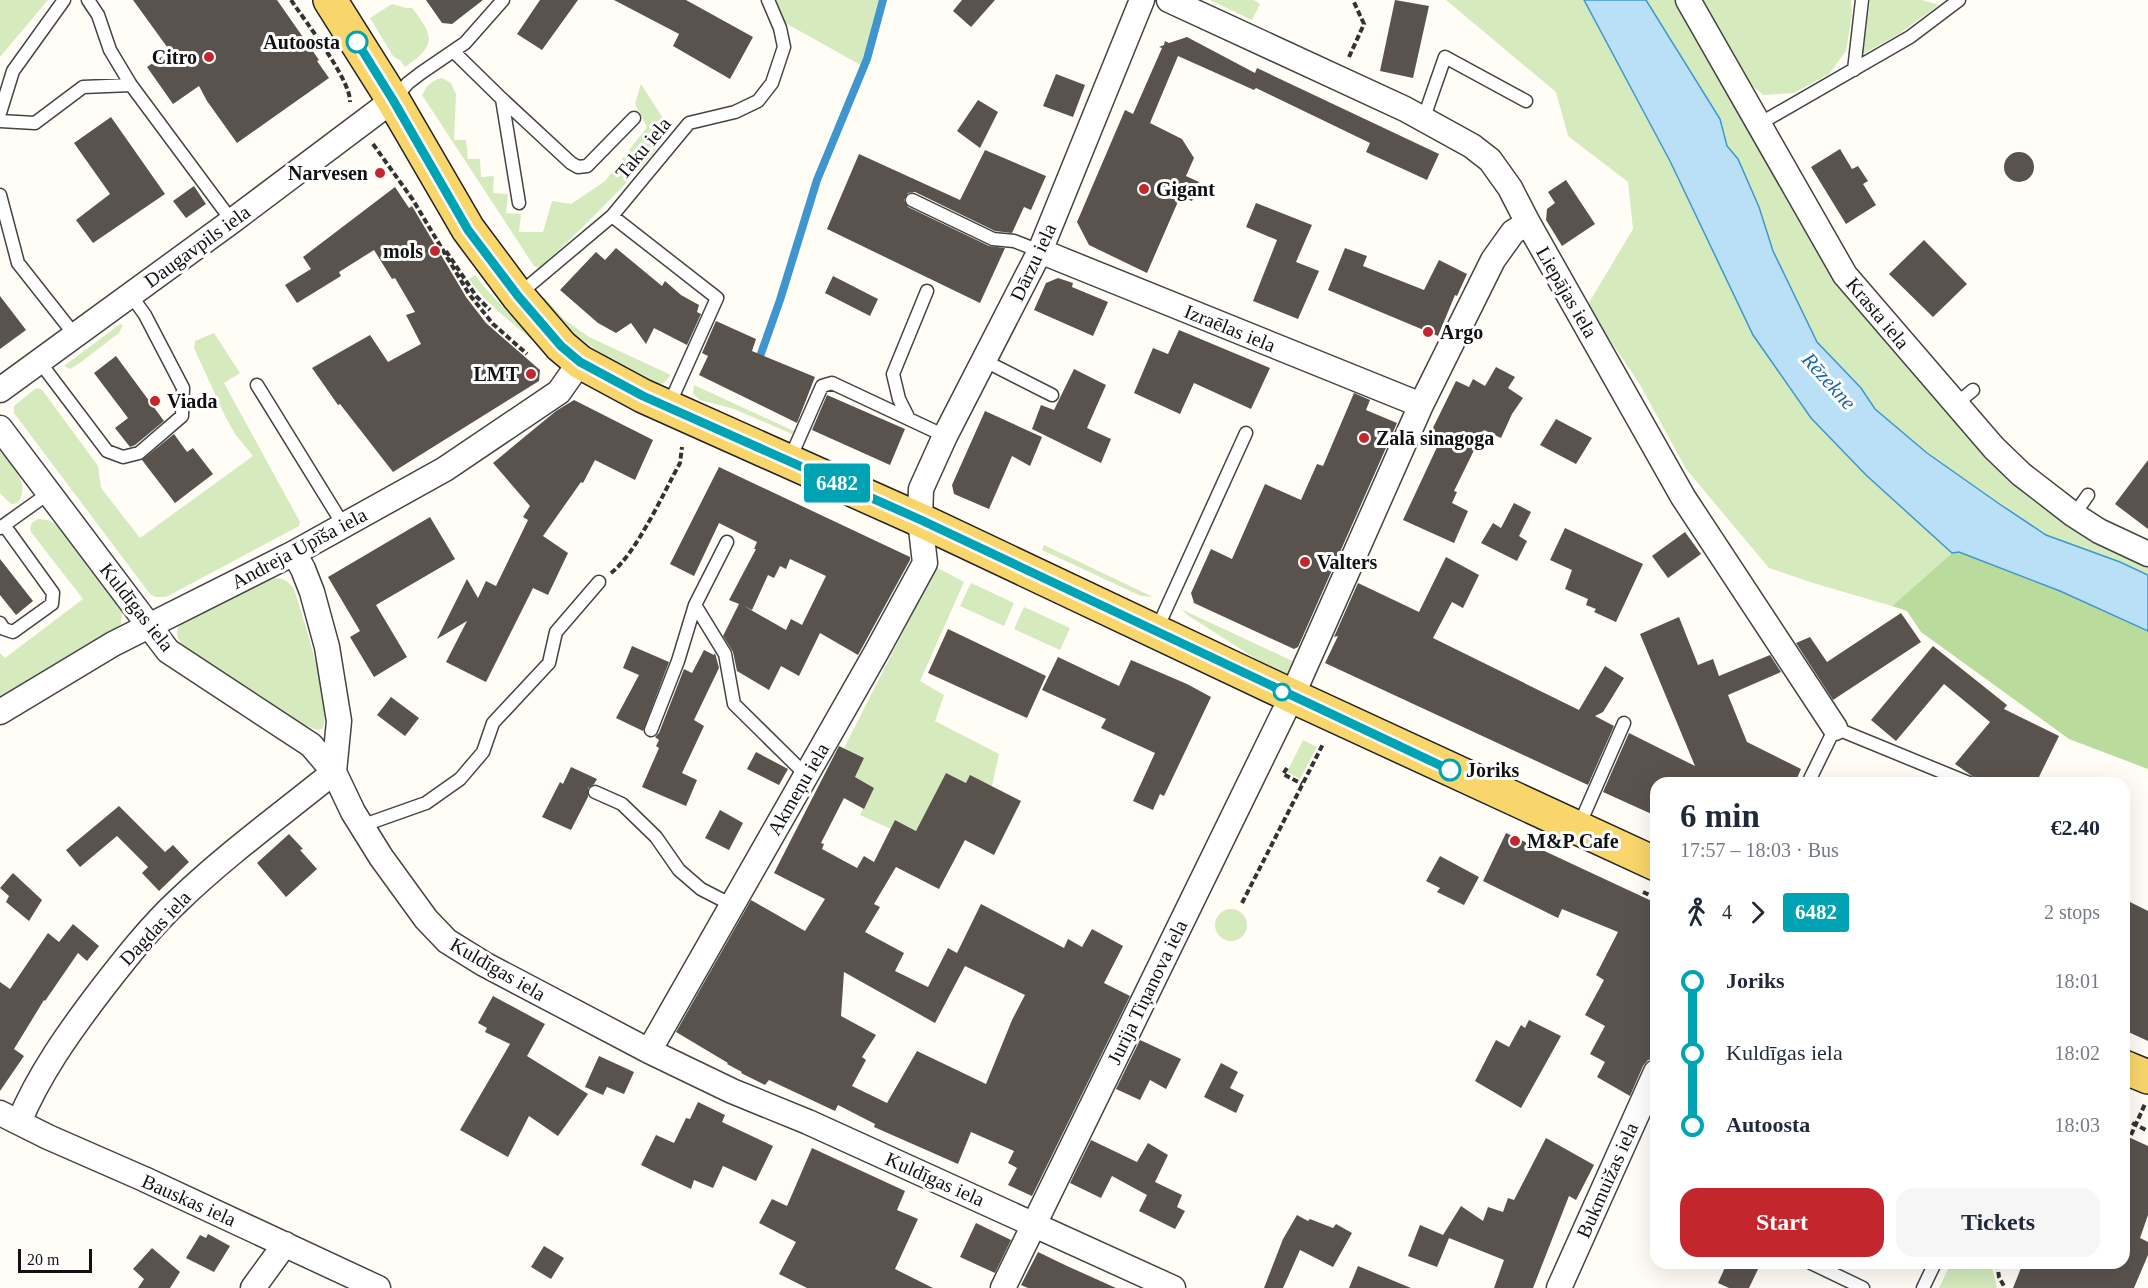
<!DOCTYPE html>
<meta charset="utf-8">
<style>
:root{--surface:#fff;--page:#f6f6f7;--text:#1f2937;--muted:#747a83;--accent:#c4262e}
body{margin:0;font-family:"Times New Roman",serif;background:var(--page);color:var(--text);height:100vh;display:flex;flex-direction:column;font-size:22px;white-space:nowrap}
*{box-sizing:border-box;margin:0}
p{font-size:20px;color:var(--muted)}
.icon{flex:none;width:33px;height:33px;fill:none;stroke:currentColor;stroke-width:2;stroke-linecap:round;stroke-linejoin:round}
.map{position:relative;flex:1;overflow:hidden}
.side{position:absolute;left:1650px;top:777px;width:480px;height:492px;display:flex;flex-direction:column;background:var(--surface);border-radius:18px;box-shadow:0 6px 24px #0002}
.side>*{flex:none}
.badge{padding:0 12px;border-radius:4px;font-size:21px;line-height:39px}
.scale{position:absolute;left:18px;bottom:15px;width:74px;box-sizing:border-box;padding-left:6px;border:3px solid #111;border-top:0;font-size:16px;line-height:21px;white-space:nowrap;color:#111;-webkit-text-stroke:4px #fff;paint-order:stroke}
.map>.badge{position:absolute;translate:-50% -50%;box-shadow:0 0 0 3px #fff}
.legs{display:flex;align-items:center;gap:9px;height:66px;padding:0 30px;font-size:20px}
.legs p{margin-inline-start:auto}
.overview{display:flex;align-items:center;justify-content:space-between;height:102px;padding:0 30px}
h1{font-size:33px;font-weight:700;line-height:45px}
.action{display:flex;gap:12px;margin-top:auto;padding:12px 30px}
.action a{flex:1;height:69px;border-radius:18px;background:var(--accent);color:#fff;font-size:24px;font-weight:700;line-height:69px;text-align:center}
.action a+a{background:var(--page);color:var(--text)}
ul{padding:0 30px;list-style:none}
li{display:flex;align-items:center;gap:21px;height:72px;font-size:22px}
li i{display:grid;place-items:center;width:9px;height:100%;margin:0 8px;background:currentColor}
li i::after{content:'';width:15px;height:15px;margin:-8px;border:4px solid;border-radius:50%;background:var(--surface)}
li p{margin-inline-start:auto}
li:first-child i{background:linear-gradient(#0000 50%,currentColor 0)}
li:last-child i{background:linear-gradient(currentColor 50%,#0000 0)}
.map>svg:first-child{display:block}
</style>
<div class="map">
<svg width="2148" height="1288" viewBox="0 0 2148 1288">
<rect width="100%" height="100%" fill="#fffdf5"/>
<path fill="#d5ebbd" d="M0,0h48l-48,57z
M772,0h111l-19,67 -82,-46z
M1210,0h44l6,4 -8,16z
M1446,0h138l86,161 83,174 58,83 55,57 86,78 -60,53 -79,-23 -44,-15 -83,-99 -47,-86 -52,-77 46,-77 -5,-47 -60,-46 -12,-44z
M1646,0h30l67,122 96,161 85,99 224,180v13l-28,-13 -74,-27 -48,-32 -71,-50 -52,-44 -14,-21 -44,-46 -44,-91 -14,-44 -21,-48 -11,-13 -7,-27z
M1701,0h150l1,15 -6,36 -17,23 -35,19 -31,2 -15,-13z
M1870,0h52l17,5 -40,29 -36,20z
M392,4l14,4h6c22,28 25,37 -7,59l-4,-6 -8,-5 -23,-38z
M442,78l9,5 5,11 -2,46h12l2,19h12l1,18 13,-1 -1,17 15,1 -2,19 15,1 -2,18h24l9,-31 19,3 34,-23 42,-54 -12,-23 6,-20 20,31 6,15c-9,21 -24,35 -39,51 -29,30 -58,60 -89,87l-5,-2 -112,-171c5,-10 9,-14 20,-17z
M475,275c19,25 42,45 62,69 -24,-21 -50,-39 -68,-65z
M544,297l21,23 24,17 82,38 -7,8 -6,2c-45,-24 -83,-43 -115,-84z
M120,324l3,1 -4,8 -42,32 -7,4 -6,-3z
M214,333l26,40 -16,10 76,139 -1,4 -133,71h-11l-5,-3 -136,-181v-7l21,-17 4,-1 4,3 55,75 3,22 39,50 113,-82 -18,-22 -10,-18 -31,-68 1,-7z
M694,385l100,46 -2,3 -58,-25 -34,-9 -7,-6z
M0,451c10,12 28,29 21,46 -2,6 -5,7 -10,7l-11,-11z
M38,519c12,0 18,5 26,13l59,77 -2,15 -4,7 -117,69v-47l5,5 78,-59 -52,-67c-2,-7 1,-10 7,-13z
M1044,545l109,52 -12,-1 -99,-46z
M936,567l28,15 -44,99 24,14 -9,26 64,33 -7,32 -22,-10 -4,7 -20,-10 -29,58 -22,-11 -4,9 -31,-14 14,-27 -19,-11 9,-19 -20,-10z
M274,578c10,0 14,3 20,11 8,26 40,120 28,140l-5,1 -17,-7c-22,-13 -115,-65 -122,-85 -3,-9 2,-15 9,-19z
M971,583l43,20 -10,23 -44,-20z
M1024,607l46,21 -10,22 -46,-21z
M1181,609l118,55c-5,7 -9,11 -18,11l-92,-59z
M1303,740l14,7 -17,32 -13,-7z
M1215 925a16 16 0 1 1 32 0a16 16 0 1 1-32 0Z
M1951,1263h40l6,25h-58z"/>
<path fill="#b9dc9c" d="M1959,552l101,39 88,40v138l-79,-30 -148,-107 -14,-21 -15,-5 60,-53z"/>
<path fill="#b9e0f7" stroke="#3f96cf" stroke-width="1.5" d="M1584,0h62l74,119 7,27 11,13 21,48 14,44 44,91 44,46 14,21 52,44 71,50 48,32 74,27 28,13v56l-88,-40 -101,-39 -7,1 -86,-78 -55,-57 -58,-83 -83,-174z"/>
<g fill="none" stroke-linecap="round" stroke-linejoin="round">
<path stroke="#3f96cf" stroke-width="8" d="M758,362l22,-62 37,-120 50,-121 16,-59"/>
</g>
<path fill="#5a524d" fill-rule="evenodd" d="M133,0h144l42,60 -2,1 12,17 -92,65 -30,-42 -8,-15 -26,18 -26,-37 23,-16z
M426,0h57l-31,24 -10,-1z
M540,0h38l-36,50 -25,-16z
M614,0h72l67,37 -23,42 -57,-33 6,-12z
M962,0h33l-24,27 -18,-16z
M1395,0l34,6 -16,72 -33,-7z
M1187,37l68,36 2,-5 182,86 -12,26 -61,-28 4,-9 -114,-55 -2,2 -76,-34 -28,67 32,16 12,19 -8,18 13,6 -7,19 -12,-4 -33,76 -58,-28 -12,-23 48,-112 8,4 29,-66 -3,-1 5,-2 1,-4 4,2z
M1056,74l29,11 -12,32 -30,-11z
M978,100l20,12 -18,36 -23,-17z
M111,117l54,77 -72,49 -17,-23 34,-26 -36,-51z
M1840,149l12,20 6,-3 10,15 -5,3 13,21 -30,19 -35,-57z
M985,150l61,26 -15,34 -7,-3 -12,26 -17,-2 -80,-39 -7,1 -4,7 4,7 81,39 16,2 -25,55 -153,-74 32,-75 101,46z
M2004 167a15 15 0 1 1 30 0a15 15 0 1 1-30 0Z
M1566,180l29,44 -33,22 -16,-26 1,-11 8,-6 -7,-11z
M194,186l12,18 -20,14 -13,-17z
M395,187l14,21 3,-2 54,91 20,26 54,47 -1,11 -146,91 -53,-68 -2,1 -26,-37 58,-33 18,27 33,-18 -15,-29 9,-3 -20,-34 -3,1 -18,-29 -35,22 2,4 -44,27 -12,-18 26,-16 -8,-12z
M1256,203l56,22 -16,37 23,9 -21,48 -45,-18 24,-61 -31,-13z
M1924,240l43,44 -34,33 -44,-43z
M616,248l46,38 3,-5 16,14 18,10 -2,7 4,2 -14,31 -33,-17 -8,16 -15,-21 -15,10 -18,-10 -38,-33 36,-38 9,8z
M1345,248l22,8 -4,10 61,24 15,-30 28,14 -10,22 -2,-1 -17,41 -110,-46z
M833,276l45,23 -8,17 -45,-23z
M1058,278l15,5 -1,4 36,15 -15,34 -59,-26 12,-27z
M0,296l26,34 -26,19z
M716,321l40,18 -4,12 63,26 -18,46 -98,-48 9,-19 -6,-3z
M1179,330l91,38 -19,41 -57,-26 -14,31 -46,-21 19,-45 15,6z
M116,356l48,65 -29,24 -5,2 -15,-19 13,-10 -34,-45z
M1496,367l19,10 -7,11 15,10 -11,16 -11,24 -17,-8 -30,61 3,1 -5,11 16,8 -14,32 -51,-23 35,-75 -11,-5 29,-59 13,6 4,-8 12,7z
M1074,369l32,16 -19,43 24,11 -10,24 -69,-34 9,-24 13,5z
M1354,393l16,7 -4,10 31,13 -99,224 -4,2 -100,-46 -3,-10 20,-44 21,10 33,-75 36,16 16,-36 6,2z
M827,395l78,34 -15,36 -78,-35z
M574,400l79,40 -18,40 -40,-20 -12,23 -2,-1 -38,54 25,17 -20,42 -15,-7 -47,94 -40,-20 21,-41 -30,18 30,-60 11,19 8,-17 10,5 32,-66 -5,-3 7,-11 -37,-43 63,-52z
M985,411l57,26 -12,29 -18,-10 -23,53 -35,-15 -2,-9z
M1556,419l36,19 -16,26 -36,-19z
M174,434l13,18 6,-4 20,26 -38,29 -33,-43z
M2148,460v69l-33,-25z
M719,467l191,90v3l-52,95 -38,-22 -21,43 -18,-10 -12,24 -32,-19 -4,-19 -10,-16 16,-32 -10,-4 27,-51h-2l3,-7 -38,-19 -25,53 -24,-12zM790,559l36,17 -24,49 -11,-6 -5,11 -42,-24 8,4 16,-35 6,3 6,-12 6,3z
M1514,503l17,9 -12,24 8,5 -10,20 -36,-18 12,-20 8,5z
M430,517l25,42 -79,46 31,52 -33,20 -24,-40 10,-6 -32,-54z
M1565,528l78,36 -27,58 -22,-10 2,-3 -10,-4 2,-6 -23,-10 7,-19 -22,-10z
M1685,532l16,22 -33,24 -16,-22z
M1446,557l33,18 -16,33 -11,-6 -19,36 146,72 26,-44 19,12 -21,34 -8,4 19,10 -26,59 -263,-122 13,-27 -4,1 24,-54 61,29z
M0,559l33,42 -17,14 -16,-20z
M1901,613l20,29 -88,58 -37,-57 14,-6 17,25z
M1679,617l19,48 15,-6 6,17 51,-21 11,17 -53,23 19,47 54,27 -6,14h-139v33l-53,-24 26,-59 66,33 -55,-132z
M948,629l98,47 -19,42 -99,-45z
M632,646l37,16 -26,69 -27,-13 23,-43 -16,-7z
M1933,646l74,59 -3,4 55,27 -23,47h-57l-4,-5 -20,-14 35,-42 -46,-38 -48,57 -25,-21z
M704,650l10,5 1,-2 4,15 -25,52 10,6 -22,47 15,7 -11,26 -44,-19 17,-39 -3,-2 3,-6 -4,-3 4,-4 25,-64 8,4z
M1058,657l61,29 12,-26 56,24 24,13 -47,99 -4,-2 -7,16 -20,-9 22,-48 -54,-25 5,-9 -64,-29z
M391,697l28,21 -14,18 -28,-21z
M839,746l25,12 -9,19 19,11 -10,21 -20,-11 -23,45 3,1 -2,5 35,19 7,-12 10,6 21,-42 21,11 30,-58 20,10 4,-8 51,26 -27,54 -29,-15 -26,49 -43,-22 -22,37 6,3 -15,25 39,21 -9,18 33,16 20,-39 9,5 24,-49 83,44 4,-9 14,8 10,-18 31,17 -19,37 26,13 -98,200 -24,-11 9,-17 -9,-5 6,-12 -43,-19 -13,32 -84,-37 1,-3 -37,-19 -3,6 -66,-31 -4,5 -24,-12 1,-1 -15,-8 1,-1 -52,-31 75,-132 54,31 20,-32 -51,-26zM965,966l60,29 -13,25 -26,64 -69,-33 -30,52 -35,-17 14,-26 -4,-3 14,-22 -35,-19 3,-44 91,51z
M756,752l32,17 -9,16 -32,-16z
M571,767l26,12 -3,5 -6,4v9l-17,33 -29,-13 18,-35 3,2z
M119,806l46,46 8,-7 16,17 -30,29 -17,-18 6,-6 -31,-31 -37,31 -14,-17z
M720,810l23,13 -14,27 -24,-12z
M1506,833l150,70v155l-8,2 -5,6 -13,30 -33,-19 8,-15 -15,-8 15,-28 -20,-11 19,-35 -8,-5 22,-43 -56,-23 -4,9 -75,-37z
M289,834l14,15 -3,1 17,19 -31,28 -29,-34z
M1440,856l39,21 -15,28 -27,-13 3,-4 -14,-7z
M13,873l29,27 -13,21 -23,-19 3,-6 -9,-8z
M2124,899l24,12v130l-24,-11z
M73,924l26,22 -12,15 -9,-8 -33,48 -1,-1 -30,49 10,7 -24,35v-109l10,7 38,-56 11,9z
M493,996l52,28 -18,32 61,38 -30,42 -29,-20 -21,41 -48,-27 50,-86 -25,-12 2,-4 -9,-5z
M1529,1020l32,16 -40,72 -46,-27 21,-41 13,7 12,-22 4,3z
M1140,1040l41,19 -15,30 -16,-9 -10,20 -24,-11z
M599,1056l35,16 -10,22 -17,-7 -4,8 -18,-8z
M1221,1063l17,9 -8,16 14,7 -8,18 -32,-16z
M698,1102l27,13 -3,7 51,24 -17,35 -33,-15 -10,22 -19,-8 -3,9 -50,-24 15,-30 18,8 12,-25 4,1z
M2124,1135l24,11v69l-8,23 8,4v13l-14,33h-121l10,-25h101z
M1546,1138l48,27 -18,35 -7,-4 -36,92h-39l10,-28 -55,-22 -12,29 -29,-11 12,-31 23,10 18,-29 22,15 5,-14 15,5 5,-14 6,2z
M1091,1140l46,22 11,-19 20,12 -13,27 27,13 -5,12 8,4 -10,18 -36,-18 8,-16 -35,-19 -11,22 -31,-15z
M812,1148l93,43 -8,19 21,9 -23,50 38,19h-126l-28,-14 17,-32 -37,-19 13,-24 15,7z
M1297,1215l11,6 2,-2 23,9 3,-4 16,9 -19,34 -33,-17 -17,38h-19l19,-49z
M976,1223l35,17 -16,33 -35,-16z
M208,1234l22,12 -16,26 -28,-14 14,-23 6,3z
M544,1246l20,12 -13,21 -20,-12z
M152,1248l28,24 -10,16h-32l6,-9 -11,-10z
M1038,1252l29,14 49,22h-88l-7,-3z
M1727,1263h34l-12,25h-20l-11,-5z
M1358,1266l53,22h-62z"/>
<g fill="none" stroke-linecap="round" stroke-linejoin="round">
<defs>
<path id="lane" d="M88,0l10,15 12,35 21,35 101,136
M453,51l49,48 69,64 7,4 9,-1 47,-48
M1854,70l8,-70
M394,99l14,-16 13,-10 44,-30 38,-43
M502,99l17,104
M0,113l13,-42 51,-71
M1423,120l22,-63 81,44
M0,121l35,2 48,-36 48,-2
M1759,124l151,-87 49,-37
M0,195l18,68 56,71
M912,200l81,39 21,2 26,10
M612,216l105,82 -48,107
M518,295l94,-79 77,-93 46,-11 23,-11 14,-18 12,-36 -4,-19 -12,-28
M39,361l68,90 16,6 16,-4 43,-37 1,-28 -38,-73 -15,-21
M985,361l67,34
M257,385l87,141
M1956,404l17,-14
M909,419l-10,-20 -6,-25 34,-83
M789,461l33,-75 10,-3 113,53
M2074,515l14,-20
M0,528l49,-35
M727,542l-32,63 30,49 9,50 72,71
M0,623l4,6 9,3 39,-28 1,-11 -49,-68
M1156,631l90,-198
M651,730l27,-69 17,-56
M1808,783l27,-55 134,55
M595,792l27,12 34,33 23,33 22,19 31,16
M361,826l65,-23 34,-24 23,-27 10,-29 56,-60 7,-31 43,-50
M1578,828l46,-105
M1811,1263l52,25
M1923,1288l12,-25"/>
<path id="street" d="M1169,0l236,109 67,37 18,14 20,28 18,35 155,274 152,231
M1688,0l157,275 149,173 27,26 53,41 25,16 49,23
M1040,251l381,154
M0,390l232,-169 161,-121
M0,428l168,223 143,94 23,27 19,40 28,45 45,62 21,22 37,23 165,87 83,40 76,31 365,166
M294,553l9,16 9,23 15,55 12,74 -5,51
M0,712l113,-68 181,-91 151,-84 114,-77 21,-30
M649,1051l228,-400 48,-88 -5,-43 1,-31 24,-53 95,-185 102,-251
M0,1113l48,24 96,42 234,109
M19,1122c20,-48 50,-90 82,-132 24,-31 49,-63 78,-90 48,-46 103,-86 155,-128
M253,1288l32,-44
M1003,1288l289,-592 129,-291 72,-145 20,-28 15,-9
M1559,1288l97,-216"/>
<path id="primary" d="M330,0l63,100 75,129 50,67 43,50 19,16 63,34 277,124 372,176 364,168
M2124,1067l24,10"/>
</defs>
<use href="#lane" stroke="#444" stroke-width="15"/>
<use href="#street" stroke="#444" stroke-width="27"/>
<use href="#primary" stroke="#222" stroke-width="36"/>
<path stroke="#333" stroke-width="4" stroke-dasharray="6 3" stroke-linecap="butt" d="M291,0c14,21 60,80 59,102
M1349,57l15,-33 -11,-24
M373,144l40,56 56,94 24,30 34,30
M446,251l30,45 14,14
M611,573c25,-19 53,-81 69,-110l2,-16
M1287,768l-4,6 19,10
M1643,892l13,6
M1242,903l81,-159
M2124,1119l24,12
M2131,1135l14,-31
M1997,1263l2,14 6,11"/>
<use href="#lane" stroke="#fff" stroke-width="12"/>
<use href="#street" stroke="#fff" stroke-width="24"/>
<use href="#primary" stroke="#f9d66b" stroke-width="33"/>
</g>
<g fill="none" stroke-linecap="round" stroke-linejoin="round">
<defs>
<path id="line-1" d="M357,42l36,58 75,130 50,66 43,50 19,16 63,34 278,124 529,250"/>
</defs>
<use href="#line-1" stroke="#fff" stroke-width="14"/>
<use href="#line-1" stroke="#00a3b4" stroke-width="9"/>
</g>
<g fill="#fff" stroke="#00a3b4" stroke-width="3">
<circle cx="357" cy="42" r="10"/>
<circle cx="1282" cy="692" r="8"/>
<circle cx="1450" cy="770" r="10"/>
</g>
<g fill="#c4262e" stroke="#fff" stroke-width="2">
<circle cx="209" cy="57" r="6"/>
<circle cx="380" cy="173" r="6"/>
<circle cx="1144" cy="189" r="6"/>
<circle cx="435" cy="251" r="6"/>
<circle cx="1428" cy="332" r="6"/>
<circle cx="531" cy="374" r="6"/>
<circle cx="155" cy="401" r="6"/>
<circle cx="1364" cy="438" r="6"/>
<circle cx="1305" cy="562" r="6"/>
<circle cx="1515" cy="841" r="6"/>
</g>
<g text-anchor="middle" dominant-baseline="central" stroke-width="6" stroke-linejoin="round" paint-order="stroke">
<g font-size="20" font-weight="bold" fill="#111" stroke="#fff" text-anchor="end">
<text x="340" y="42">Autoosta</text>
<text x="1466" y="770" text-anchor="start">Joriks</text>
</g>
<g font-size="20" font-weight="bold" fill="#111" stroke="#fff" text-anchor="start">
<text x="197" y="57" text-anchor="end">Citro</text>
<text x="368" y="173" text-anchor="end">Narvesen</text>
<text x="1156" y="189">Gigant</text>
<text x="423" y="251" text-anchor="end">mols</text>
<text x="1440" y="332">Argo</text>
<text x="519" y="374" text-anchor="end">LMT</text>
<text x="167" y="401">Viada</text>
<text x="1376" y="438">Zalā sinagoga</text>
<text x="1317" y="562">Valters</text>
<text x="1527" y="841">M&amp;P Cafe</text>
</g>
<g font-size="20" fill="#111" stroke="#fff">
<text transform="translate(643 148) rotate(-50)">Taku iela</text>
<text transform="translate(197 246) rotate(-36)">Daugavpils iela</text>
<text transform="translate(1033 262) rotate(-65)">Dārzu iela</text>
<text transform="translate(1567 292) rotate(60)">Liepājas iela</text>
<text transform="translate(1878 313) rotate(50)">Krasta iela</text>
<text transform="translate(1230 328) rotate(22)">Izraēlas iela</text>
<text transform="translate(299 548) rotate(-28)">Andreja Upīša iela</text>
<text transform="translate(137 607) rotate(52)">Kuldīgas iela</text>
<text transform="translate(798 789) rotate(-60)">Akmeņu iela</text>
<text transform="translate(155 928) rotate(-47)">Dagdas iela</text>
<text transform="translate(498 969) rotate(30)">Kuldīgas iela</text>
<text transform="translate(1147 992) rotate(-64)">Jurija Tiņanova iela</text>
<text transform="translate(935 1179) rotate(24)">Kuldīgas iela</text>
<text transform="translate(1607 1180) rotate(-66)">Bukmuižas iela</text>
<text transform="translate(189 1200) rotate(24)">Bauskas iela</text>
</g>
<g font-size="21" font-style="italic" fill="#1768a6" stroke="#fff">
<text transform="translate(1829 381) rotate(48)">Rēzekne</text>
</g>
</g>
</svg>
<div class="scale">20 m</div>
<b class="badge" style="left:837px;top:483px;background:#00a3b4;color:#fff">6482</b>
<section class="side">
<div class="overview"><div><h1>6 min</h1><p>17:57 – 18:03 · Bus</p></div><b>€2.40</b></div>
<div class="legs"><svg class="icon" aria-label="walk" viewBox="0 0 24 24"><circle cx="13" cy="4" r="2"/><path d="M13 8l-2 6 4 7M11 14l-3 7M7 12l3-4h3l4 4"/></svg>4<svg class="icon" aria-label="forward" viewBox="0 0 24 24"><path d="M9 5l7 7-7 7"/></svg><b class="badge" style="background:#00a3b4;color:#fff">6482</b><p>2 stops</p></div>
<ul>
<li><i style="color:#00a3b4"></i><b>Joriks</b><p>18:01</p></li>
<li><i style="color:#00a3b4"></i><span>Kuldīgas iela</span><p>18:02</p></li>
<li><i style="color:#00a3b4"></i><b>Autoosta</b><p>18:03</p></li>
</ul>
<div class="action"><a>Start</a><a>Tickets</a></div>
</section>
</div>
